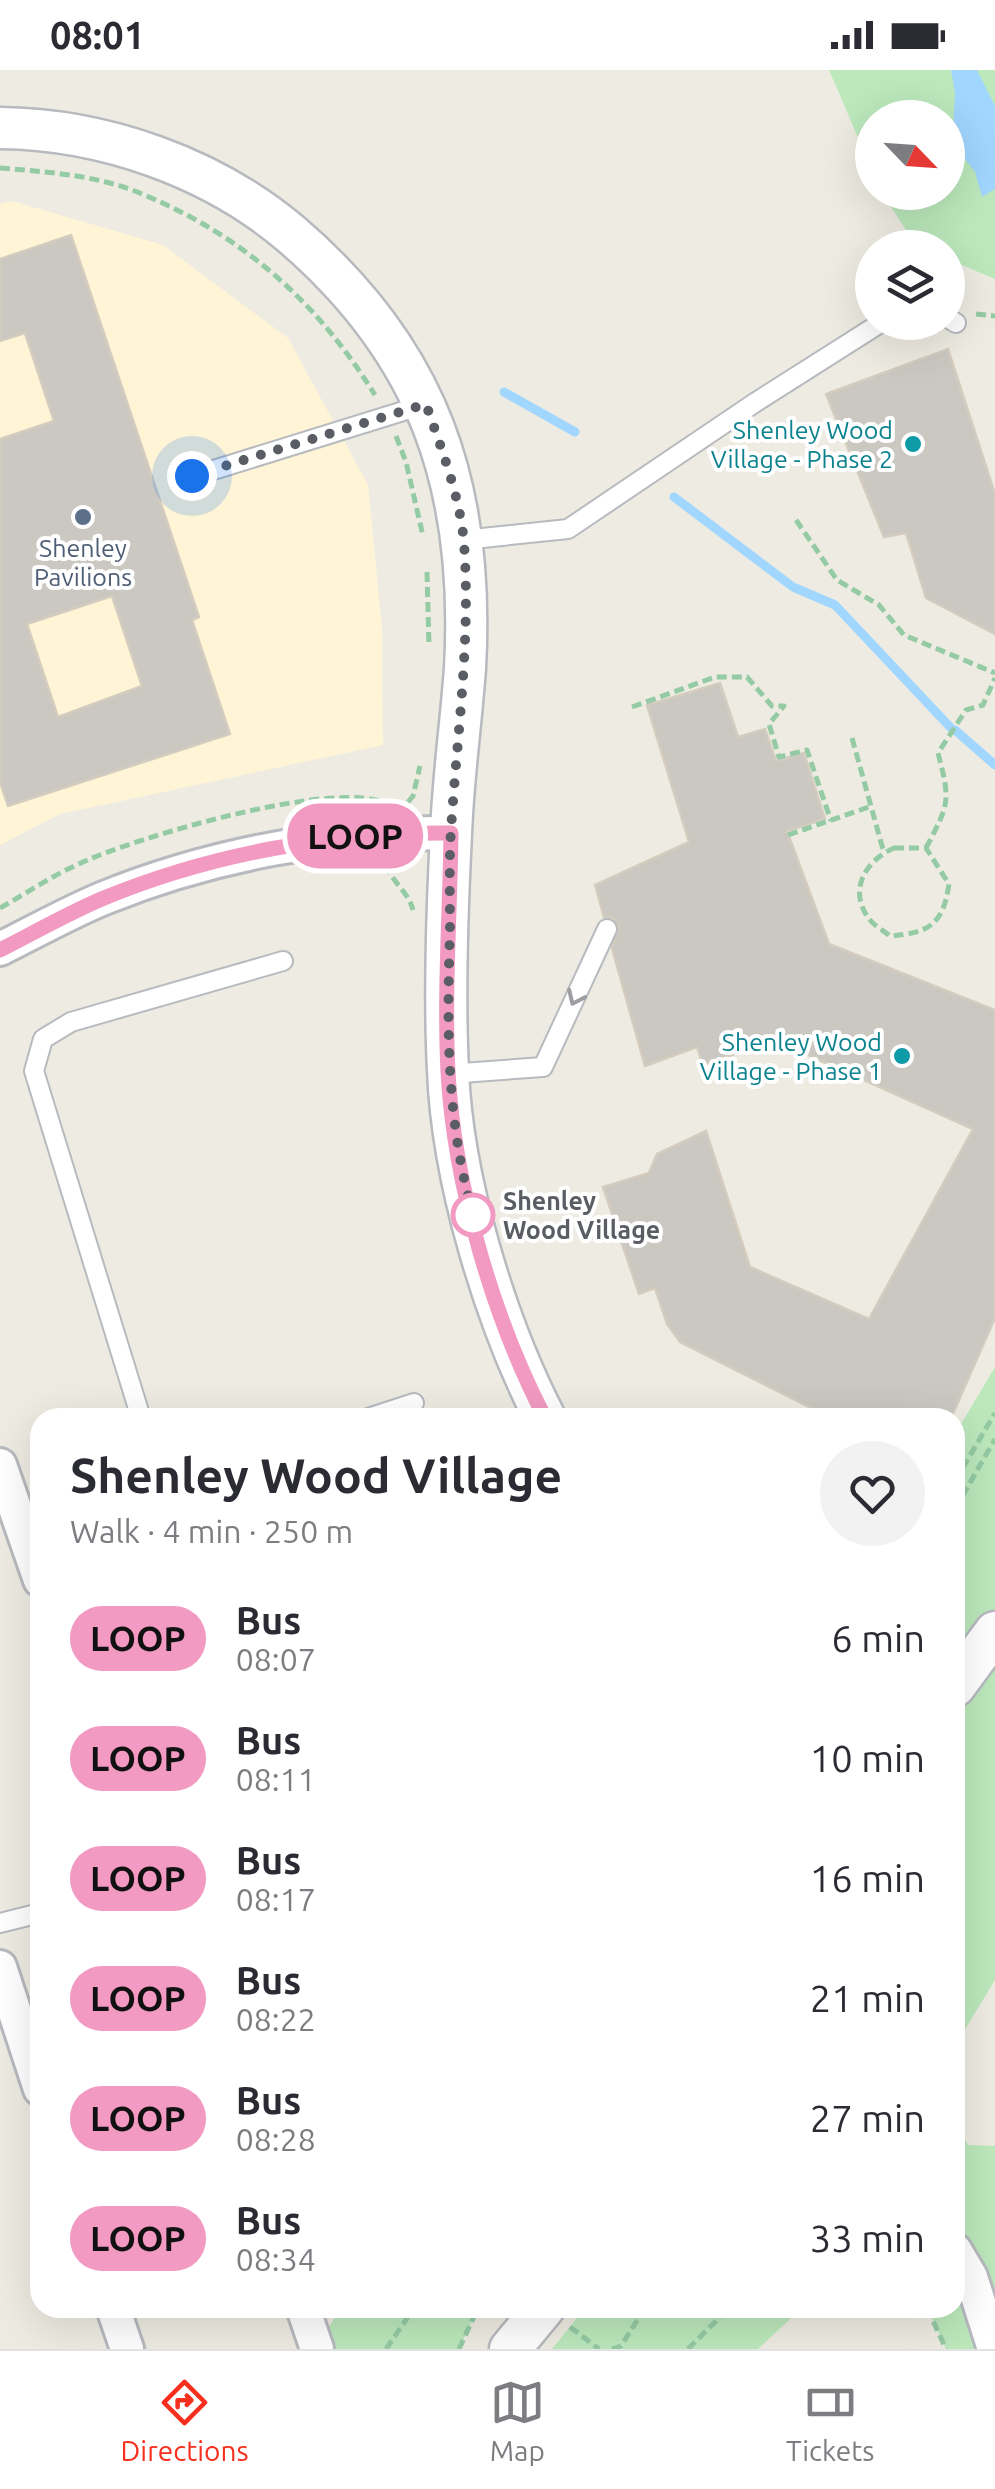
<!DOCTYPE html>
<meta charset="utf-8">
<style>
:root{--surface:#fff;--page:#f2f2f3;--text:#2b2b33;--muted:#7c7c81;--line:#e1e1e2;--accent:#f72f1f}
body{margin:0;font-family:Ubuntu,sans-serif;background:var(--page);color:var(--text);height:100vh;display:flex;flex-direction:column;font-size:38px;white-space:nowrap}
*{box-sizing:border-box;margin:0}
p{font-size:32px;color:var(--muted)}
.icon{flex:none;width:55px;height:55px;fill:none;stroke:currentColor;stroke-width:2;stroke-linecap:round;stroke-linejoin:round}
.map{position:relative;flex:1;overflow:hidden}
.drawer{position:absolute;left:30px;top:1338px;width:935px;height:910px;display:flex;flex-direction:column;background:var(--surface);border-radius:30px;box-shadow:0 10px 40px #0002}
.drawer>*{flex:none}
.badge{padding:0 20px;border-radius:32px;font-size:35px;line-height:65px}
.needle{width:65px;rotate:115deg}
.buttons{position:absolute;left:855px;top:30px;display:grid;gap:20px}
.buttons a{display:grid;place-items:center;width:110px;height:110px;border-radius:50%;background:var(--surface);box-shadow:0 10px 40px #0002;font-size:50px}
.you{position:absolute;width:50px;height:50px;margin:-25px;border:8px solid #fff;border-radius:50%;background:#1a73e8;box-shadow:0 0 0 15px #1a73e833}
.map>.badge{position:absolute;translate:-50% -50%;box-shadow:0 0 0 5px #fff}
.round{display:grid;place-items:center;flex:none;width:105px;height:105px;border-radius:52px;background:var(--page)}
.summary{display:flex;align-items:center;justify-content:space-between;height:170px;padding:0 40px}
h1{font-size:48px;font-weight:700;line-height:75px}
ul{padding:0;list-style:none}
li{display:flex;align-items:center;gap:30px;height:120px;padding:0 40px}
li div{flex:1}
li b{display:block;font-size:38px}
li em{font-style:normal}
li .badge{min-width:110px;font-weight:700;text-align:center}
.status{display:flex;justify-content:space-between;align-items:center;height:70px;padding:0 50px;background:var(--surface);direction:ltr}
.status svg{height:28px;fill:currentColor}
.tabs{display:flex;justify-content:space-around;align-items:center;height:140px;border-top:2px solid var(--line);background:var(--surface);font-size:28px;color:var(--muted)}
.tabs a{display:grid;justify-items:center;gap:5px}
.tabs .selected{color:var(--accent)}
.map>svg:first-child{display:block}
</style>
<div class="status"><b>08:01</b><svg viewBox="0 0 49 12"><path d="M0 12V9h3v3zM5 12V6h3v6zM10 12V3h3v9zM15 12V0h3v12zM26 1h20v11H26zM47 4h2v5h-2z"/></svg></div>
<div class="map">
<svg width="995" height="2279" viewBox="0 0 995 2279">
<rect width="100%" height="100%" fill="#eeece2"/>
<path fill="#fff5d6" d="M12,131l151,44 125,93 80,147 14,144 1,116 -323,69 -60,31v-641z"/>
<path fill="#bce8bc" d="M829,0h166v209l-47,-20v-11l-26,-1 -7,-3 -33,-51 66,-1v-74h-76v52z
M995,1297v613l-40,66v-612z
M955,2052l13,23 27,1v203h-49l-19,-41h28z
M341,2238h137l-19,41h-144z
M585,2238h217l-44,41h-206z"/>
<path fill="#a1d6ff" d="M951,0h26l18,36v83l-13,8 -7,-25 -16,-21 -6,-19 2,-39z"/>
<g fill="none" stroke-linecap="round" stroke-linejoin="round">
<path stroke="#a1d6ff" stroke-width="9" d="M504,322l71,40
M674,427l119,90 42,18 116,123
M955,660l40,35"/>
</g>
<path fill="#cbc8c1" stroke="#d4cdbf" stroke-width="2.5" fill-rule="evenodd" d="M71,165l128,382 -7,3 38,114 -222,72 -8,-24v-343l54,-18 -29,-88 -25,8v-82zM112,526l30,90 -84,31 -31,-93z
M948,279l47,145v140l-69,-36 -20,-65 -22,4 -58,-143z
M720,613l18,54 27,-8 11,32 28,-8 21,66 -38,12 42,113 166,66v308l-44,100h-120l-151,-76 -13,-18 -12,-36 -16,6 -36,-107 46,-14 8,-19 49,-23 44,136 119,52 104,-190 -198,-89 -72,25 -6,-18 -52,19 -33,-118 7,-21 -6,-9 -9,-1 -9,-32 94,-43 -42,-137z"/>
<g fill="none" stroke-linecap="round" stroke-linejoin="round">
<defs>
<path id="service" d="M948,248l8,5
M191,407l235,-73
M463,470l105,-11 188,-127 126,-80
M448,1004l95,-7 64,-138
M141,1348l-107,-347 9,-32 28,-17 212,-61
M368,1348l46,-15
M0,1853l40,-10"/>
<path id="minor" d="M0,879c34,-17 68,-36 104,-51 109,-44 230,-66 347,-65
M0,1395l40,115
M0,1897l40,122
M955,2180l16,27 23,72
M113,2238l14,41
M303,2238l14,41"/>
<path id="tertiary" d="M0,58c103,1 212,39 291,106 139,119 184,254 174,434 -4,56 -12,110 -14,166 -4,78 -7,158 -3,236 4,109 47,251 97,348
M955,1616l40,-54
M510,2279l34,-41"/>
</defs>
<use href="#service" stroke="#b7babf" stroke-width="22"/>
<use href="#minor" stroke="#b7babf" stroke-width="38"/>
<use href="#tertiary" stroke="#b7babf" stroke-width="45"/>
<path stroke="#94caa4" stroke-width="5" stroke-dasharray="10 5" stroke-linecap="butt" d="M0,98c47,4 98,7 142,26 102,42 176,109 233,201
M976,244l19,2
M396,366l10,26 17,74
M796,450l41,60 42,25 25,30 91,38
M427,502l2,74
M632,637l83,-30h32l25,29h12l-15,18 10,33 28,-7 24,71
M852,668l32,115
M408,732l5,-6 7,-30
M788,765l81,-28
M894,778h32l23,36c-6,41 -20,49 -59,52 -6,-5 -15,-10 -20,-16 -23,-29 -5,-59 24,-72z
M926,778c23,-44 25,-46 12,-95l28,-43 17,-5 12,-27
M386,794c6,19 22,27 27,46
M0,838c27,-15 53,-33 81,-45 53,-25 260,-87 308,-58
M955,1411l40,-68
M955,1439l40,-70
M927,2238l19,41
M570,2257l29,22
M386,2279l28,-41
M459,2279l19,-41
M612,2279l9,-3 24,-38
M688,2279l41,-41"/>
<use href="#service" stroke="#fff" stroke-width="18"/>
<use href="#minor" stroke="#fff" stroke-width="32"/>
<use href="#tertiary" stroke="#fff" stroke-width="40"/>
</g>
<defs><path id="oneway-chevron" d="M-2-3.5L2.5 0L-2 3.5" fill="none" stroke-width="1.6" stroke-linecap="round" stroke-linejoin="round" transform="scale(2.5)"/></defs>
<use stroke="#9c9ea2" href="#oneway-chevron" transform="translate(575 928) rotate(115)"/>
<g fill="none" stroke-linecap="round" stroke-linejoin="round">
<defs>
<path id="line" d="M0,880c34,-17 68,-37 104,-52 109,-45 230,-66 347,-65 -1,80 -7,159 -3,239 6,112 45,246 97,346"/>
</defs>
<use href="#line" stroke="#fff" stroke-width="22"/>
<use href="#line" stroke="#f29ac2" stroke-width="15"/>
<path stroke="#5a5e64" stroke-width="10" stroke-dasharray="0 18" d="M192,406l234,-72c15,44 34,92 38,139 7,96 -7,192 -13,287 -2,33 -1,66 -1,99 -3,99 -4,189 23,286"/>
</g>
<g fill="#0f9aa8" stroke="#fff" stroke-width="4">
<circle cx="913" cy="374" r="10"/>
<circle cx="902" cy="986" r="10"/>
</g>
<circle fill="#5c6f8a" stroke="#fff" stroke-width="4" cx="83" cy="447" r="10"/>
<circle fill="#fff" stroke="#f29ac2" stroke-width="5" cx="473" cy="1145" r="20"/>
<g text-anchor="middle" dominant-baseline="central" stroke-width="8" stroke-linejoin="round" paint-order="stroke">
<g font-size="25" fill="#0d838f" stroke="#fff" text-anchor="end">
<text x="893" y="360">Shenley Wood<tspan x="893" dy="29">Village - Phase 2</tspan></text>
<text x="882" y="972">Shenley Wood<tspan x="882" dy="29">Village - Phase 1</tspan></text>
</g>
<g font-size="25" fill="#4e5e75" stroke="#fff">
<text x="83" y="478">Shenley<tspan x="83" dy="29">Pavilions</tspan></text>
</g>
<g font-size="25" font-weight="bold" fill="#5a5e64" stroke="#fff" text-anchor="start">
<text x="503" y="1131">Shenley<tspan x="503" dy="29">Wood Village</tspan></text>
</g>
</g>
</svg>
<div class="buttons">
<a><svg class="needle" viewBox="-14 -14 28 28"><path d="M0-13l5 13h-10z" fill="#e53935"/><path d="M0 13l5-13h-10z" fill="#7c7c81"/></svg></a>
<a><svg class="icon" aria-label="layers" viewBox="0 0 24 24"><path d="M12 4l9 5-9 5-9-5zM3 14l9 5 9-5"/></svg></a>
</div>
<div class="you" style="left:192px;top:406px"></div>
<b class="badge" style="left:355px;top:766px;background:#f29ac2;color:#111">LOOP</b>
<section class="drawer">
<div class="summary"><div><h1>Shenley Wood Village</h1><p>Walk · 4 min · 250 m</p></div><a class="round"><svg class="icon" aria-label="heart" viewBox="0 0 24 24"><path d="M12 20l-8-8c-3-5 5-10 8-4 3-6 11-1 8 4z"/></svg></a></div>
<ul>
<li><span class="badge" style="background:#f29ac2;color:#111">LOOP</span><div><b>Bus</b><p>08:07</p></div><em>6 min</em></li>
<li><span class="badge" style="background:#f29ac2;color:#111">LOOP</span><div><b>Bus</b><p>08:11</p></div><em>10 min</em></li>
<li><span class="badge" style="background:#f29ac2;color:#111">LOOP</span><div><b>Bus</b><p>08:17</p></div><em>16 min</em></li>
<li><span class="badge" style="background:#f29ac2;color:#111">LOOP</span><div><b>Bus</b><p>08:22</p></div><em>21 min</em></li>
<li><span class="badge" style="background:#f29ac2;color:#111">LOOP</span><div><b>Bus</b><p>08:28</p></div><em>27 min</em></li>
<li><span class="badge" style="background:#f29ac2;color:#111">LOOP</span><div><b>Bus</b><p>08:34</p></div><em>33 min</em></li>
</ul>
</section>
</div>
<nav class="tabs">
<a class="selected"><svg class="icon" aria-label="directions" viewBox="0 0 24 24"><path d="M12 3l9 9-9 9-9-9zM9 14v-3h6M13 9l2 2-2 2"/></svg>Directions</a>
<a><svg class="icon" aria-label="map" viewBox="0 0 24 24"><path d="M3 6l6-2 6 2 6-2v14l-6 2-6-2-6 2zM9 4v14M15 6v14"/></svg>Map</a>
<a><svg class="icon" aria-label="tickets" viewBox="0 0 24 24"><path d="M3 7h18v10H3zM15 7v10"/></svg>Tickets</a>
</nav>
